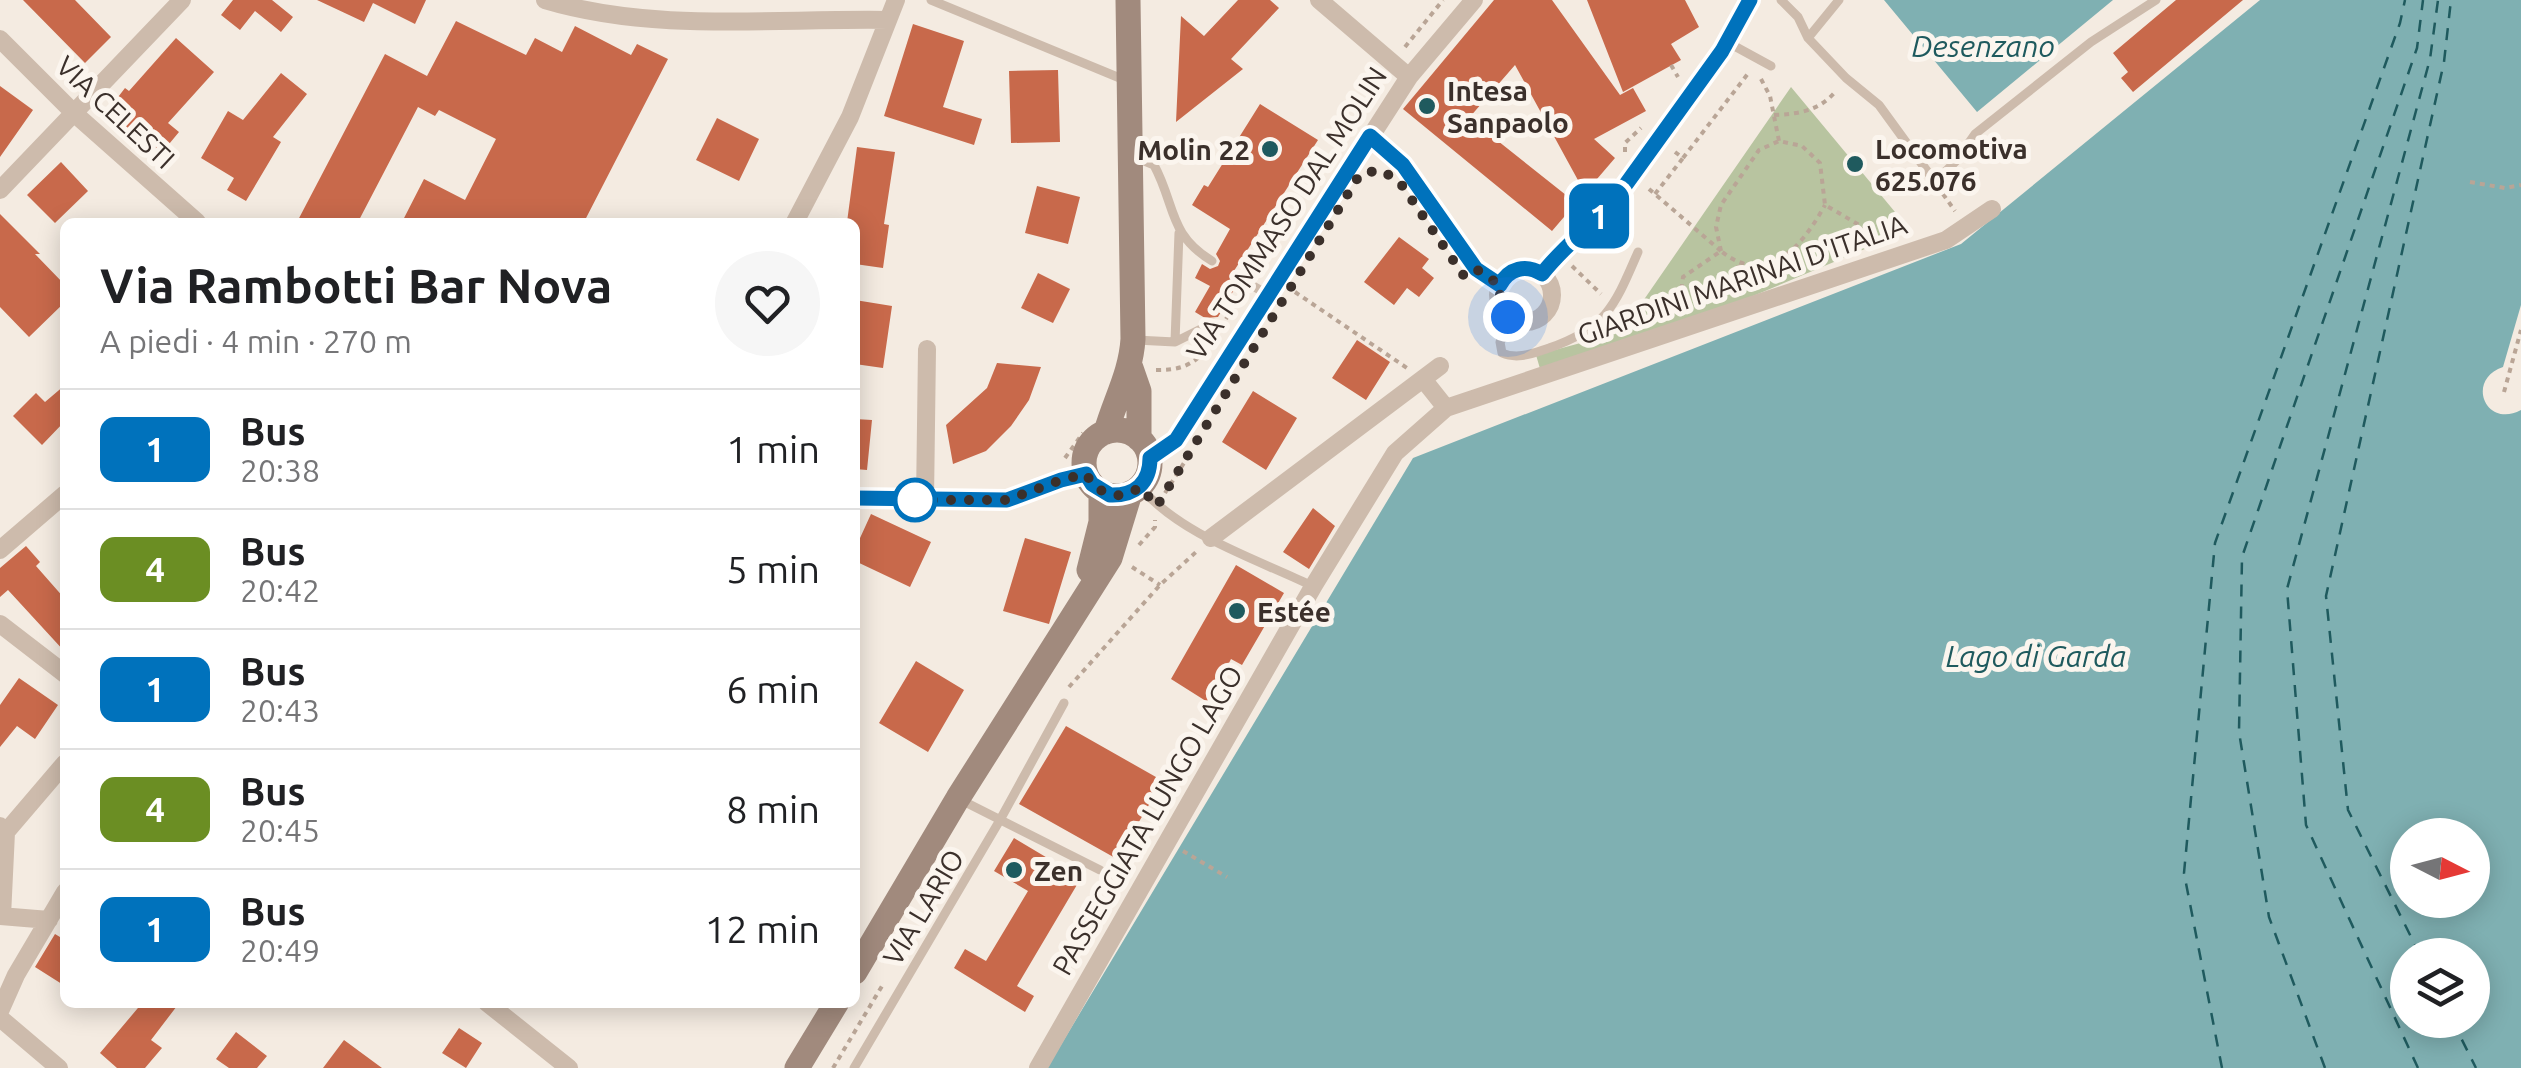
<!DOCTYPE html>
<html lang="it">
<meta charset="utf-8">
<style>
:root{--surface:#fff;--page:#f6f6f6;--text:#202124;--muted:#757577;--line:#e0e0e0}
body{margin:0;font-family:Ubuntu,sans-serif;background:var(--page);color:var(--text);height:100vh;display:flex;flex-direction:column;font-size:38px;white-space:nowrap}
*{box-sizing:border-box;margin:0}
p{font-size:32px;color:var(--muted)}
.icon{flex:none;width:55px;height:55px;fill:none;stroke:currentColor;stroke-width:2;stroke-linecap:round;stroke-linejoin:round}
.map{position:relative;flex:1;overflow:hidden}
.panel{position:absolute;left:60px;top:218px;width:800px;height:790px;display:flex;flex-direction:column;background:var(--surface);border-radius:15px;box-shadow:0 5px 25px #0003}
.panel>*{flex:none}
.badge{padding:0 20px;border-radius:15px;font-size:35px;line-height:65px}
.needle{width:65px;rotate:96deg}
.fabs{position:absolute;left:2390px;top:818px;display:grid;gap:20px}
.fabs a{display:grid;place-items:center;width:100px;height:100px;border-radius:50%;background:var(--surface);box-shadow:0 5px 25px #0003;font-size:50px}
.you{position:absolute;width:50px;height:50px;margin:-25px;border:8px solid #fff;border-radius:50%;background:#1a73e8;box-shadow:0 0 0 15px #1a73e833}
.map>.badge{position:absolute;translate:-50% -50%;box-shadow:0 0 0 5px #fff}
.round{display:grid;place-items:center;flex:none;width:105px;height:105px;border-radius:52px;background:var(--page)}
.summary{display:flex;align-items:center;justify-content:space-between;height:170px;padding:0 40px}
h1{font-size:48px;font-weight:600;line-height:75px}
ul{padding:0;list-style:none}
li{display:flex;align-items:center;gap:30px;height:120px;padding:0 40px;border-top:2px solid var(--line)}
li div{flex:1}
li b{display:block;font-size:38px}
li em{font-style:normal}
li .badge{min-width:110px;font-weight:700;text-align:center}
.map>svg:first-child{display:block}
</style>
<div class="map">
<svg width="2521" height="1068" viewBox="0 0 2521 1068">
<rect width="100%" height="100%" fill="#f4ebe1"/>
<path fill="#b8c4a0" d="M1791,87l119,143 -195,82 -174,60 -5,-17 78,-21 20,-20z"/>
<path fill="#7fb0b2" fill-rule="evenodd" d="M1884,0h229l-136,112z
M2260,0h261v305l-18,62c-38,13 -17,62 18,43v658h-1474l366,-610 548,-214zM2408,835h64v65h-64zM2408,955h64v65h-64z"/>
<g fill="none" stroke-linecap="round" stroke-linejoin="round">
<path stroke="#1f5a5e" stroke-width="2.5" stroke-dasharray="12 10" stroke-linecap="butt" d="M2420,955l-72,-145 -22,-214 118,-534 7,-62
M2452,1020l24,48
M2222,1068l-38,-195 31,-330 185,-520 5,-23
M2325,1068l-56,-151 -30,-185 3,-175 175,-509 6,-48
M2418,1068l-112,-243 -19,-236 143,-530 8,-59"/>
</g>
<path fill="#c8694b" d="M23,0h52l36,37 -26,26z
M233,0h39l21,17 -12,15 -26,-21 -15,19 -19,-15z
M317,0h109l-11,24 -42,-21 -9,19z
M1238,0h32l9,8 -48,51 12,10 -67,53 5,-106 23,20z
M1494,0h58l68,95 13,-7 13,23 -52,28 21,19 -30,35 -70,-128 -46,53 107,85 -24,28 -149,-122z
M1587,0h98l14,27 -28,17 10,16 -58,32z
M2176,0h67l-110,92 -12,-14 7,-6 -15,-19z
M456,21l70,34 9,-17 27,14 13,-26 56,29 6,-11 31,15 -84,163h-182l22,-43 41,21 31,-61 -57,-29 -4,6 -17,-9 -60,115h-61l88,-168 42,22z
M913,24l51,17 -21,66 39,12 -8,26 -90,-29z
M176,38l38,34 -46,51 11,9 -24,29 -53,-43 23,-30 4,3z
M1058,70l2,72 -49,1 -2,-72z
M281,73l26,21 -34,43 8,5 -35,59 -19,-11 7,-12 -33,-20 27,-47 15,9z
M0,86l33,24 -33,47z
M1260,104l58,36 -86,134 -2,7 5,7 -17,29 -13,1 -10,-6 15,-26 -15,-8 7,-14 8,5 8,-3 2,-5 -4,-7 14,-25 -38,-24 12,-20 4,2z
M717,118l42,21 -20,42 -43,-21z
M857,147l38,5 -11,72 5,1 -6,43 -28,-4v-42h-8z
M61,162l27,29 -33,32 -28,-28z
M1037,186l43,11 -12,47 -43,-11z
M0,214l40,40h-5l30,31v17l-36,35 -29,-30z
M1399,237l30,22 -7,9 12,10 -15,19 -12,-9 -13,17 -30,-23z
M1038,273l32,16 -17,34 -32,-15z
M855,300l37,6 -9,62 -28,-4z
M1357,340l33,22 -24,38 -34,-22z
M997,363l44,4 -12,33 -18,26 -25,25 -33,13 -7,-39 41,-37z
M65,385v36l-23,24 -29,-29 23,-23 9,9z
M1253,391l44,27 -31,52 -44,-28z
M855,419l17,1 -5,50 -12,-1z
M1313,508l22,18 -26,43 -26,-17z
M871,514l60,28 -21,45 -55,-26v-12z
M1025,538l46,14 -22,72 -46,-13z
M26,546l14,16 -4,4 29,33v53l-57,-62 -8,7v-29z
M1236,565l48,28 -42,72 -11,-6 -22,44 -38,-24z
M916,661l48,29 -36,62 -49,-29z
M19,678l39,27 -23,34 -18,-13 -17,21v-42z
M1066,726l97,55 -46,78 -98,-55z
M1014,838l67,40 -64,108 17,10 -9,16 -71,-44 11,-19 21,12 42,-70 -34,-20z
M55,934l10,6v46l-30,-19z
M143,1002h37l-29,38 11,8 -17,20h-28l-17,-15z
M459,1028l23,15 -16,25 -24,-15z
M236,1032l31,24 -10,12h-28l-13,-9z
M344,1040l38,28h-59z"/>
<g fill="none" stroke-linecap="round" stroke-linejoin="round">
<path stroke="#b9a596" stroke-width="4" stroke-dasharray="5 5" stroke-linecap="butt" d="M1405,47l38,-47
M1671,65l7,12
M1761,79l9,17 9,45
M1774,115c25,-1 45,-4 62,-24
M1625,152v-9l16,-15
M1675,152l8,6 67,-87
M2470,182l35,6 16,-3
M1649,189l72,62
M1655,194l28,-36
M1943,194l12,17
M1721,251l-5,-24 5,-22 38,-55 20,-9 23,5 18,17 5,42 60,35
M1738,265l5,25
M1572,266l29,28
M1255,272l126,-193
M1295,292l112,76
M1679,309l4,-32 38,-26c47,38 82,-6 104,-46
M1226,319l14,-22
M1156,370c24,0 36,-4 52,-22
M2504,392l17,-62
M1065,458l18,-25
M1165,493l24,-38
M1139,545l16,-18v-7
M1132,567l28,18
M1069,687l91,-102 36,-33
M1183,851l44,26
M833,1068l49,-82"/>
<path stroke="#cdbbac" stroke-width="9" d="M931,0l196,81
M1781,0l17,17 10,21 38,40 33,27 56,77 21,-21 19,-27 116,-92 65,-42
M1808,38l31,-38
M1727,42l44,24
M1135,157l19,8c22,41 14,69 58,96
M1238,280l1,-2 28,16
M1514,321l-14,21 2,11c16,7 31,0 47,-5 58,-20 66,-43 89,-96
M1136,340l39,2 38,-19
M1175,342l4,-109
M1140,487c40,47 111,70 166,96
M961,800l139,70
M854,1068l146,-248 64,-117"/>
<path stroke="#cdbbac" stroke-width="18" d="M545,0c111,33 229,18 343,20
M1319,0l90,77
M0,39l75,75 122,108
M1370,136l33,29 73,104 23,16
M0,190l182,-190
M795,222l55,-105 46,-117
M1498 295a27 27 0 1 1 54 0a27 27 0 1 1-54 0Z
M1542,275c23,-31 54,-52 77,-81l103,-143 28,-51
M1423,379l23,29
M1149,458l26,-18 234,-363 65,-77
M855,498l152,2 54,-20 25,-5
M925,500l2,-151
M1211,538l229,-172
M0,550l65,-56
M0,624l65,50
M0,826l6,6 -4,84
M6,832l59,-69
M0,916l49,4
M486,1002l83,66
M0,1011l16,-36 49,-83
M0,1018l59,50
M1038,1068l276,-483 81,-132 51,-45 500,-168 46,-31"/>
<path stroke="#a18a7d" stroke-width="25" d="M1131,368l8,23v48
M1084 463a33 33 0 1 1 66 0a33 33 0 1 1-66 0Z
M1106,432c9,-32 25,-59 27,-93l-5,-339
M1089,570l12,-48v-30
M855,972l103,-174 152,-240 20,-65
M797,1068l40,-66"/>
</g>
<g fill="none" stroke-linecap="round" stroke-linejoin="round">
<defs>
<path id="line" d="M855,498l152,2 54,-20 25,-6 6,10 18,11c25,1 40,-12 40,-37l26,-18 194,-304 33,29 73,104 24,16c9,-17 26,-21 42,-11 23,-30 54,-51 77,-80l103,-143 28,-51"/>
</defs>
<use href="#line" stroke="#fff" stroke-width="22"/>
<use href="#line" stroke="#0072bc" stroke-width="15"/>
<path stroke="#3b302b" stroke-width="10" stroke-dasharray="0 18" d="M915,500h92l54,-20 25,-6c13,22 34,28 54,13l17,19 203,-332 20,-4 19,11 65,95 12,-7 24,16v21l8,11"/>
</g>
<g fill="#1f5a5e" stroke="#fbf5ee" stroke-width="4">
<circle cx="1427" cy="106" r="10"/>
<circle cx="1270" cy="149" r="10"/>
<circle cx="1855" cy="164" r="10"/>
<circle cx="1237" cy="611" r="10"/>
<circle cx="1014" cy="870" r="10"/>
</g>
<circle fill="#fff" stroke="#0072bc" stroke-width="5" cx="915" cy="500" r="20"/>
<g text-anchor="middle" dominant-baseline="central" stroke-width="10" stroke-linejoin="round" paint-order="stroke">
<g font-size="28" font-weight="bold" fill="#3b302b" stroke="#fbf5ee" text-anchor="start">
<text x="1447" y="90">Intesa<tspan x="1447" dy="32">Sanpaolo</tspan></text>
<text x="1875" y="148">Locomotiva<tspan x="1875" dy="32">625.076</tspan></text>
<text x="1250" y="149" text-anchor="end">Molin 22</text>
<text x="1257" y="611">Estée</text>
<text x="1034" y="870">Zen</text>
</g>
<g font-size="28" fill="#3b302b" stroke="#fbf5ee">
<text transform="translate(116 112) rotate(43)">VIA CELESTI</text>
<text transform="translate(1286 213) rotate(-57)">VIA TOMMASO DAL MOLIN</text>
<text transform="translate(1742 279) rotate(-19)">GIARDINI MARINAI D'ITALIA</text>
<text transform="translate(1147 820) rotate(-60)">PASSEGGIATA LUNGO LAGO</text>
<text transform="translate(923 907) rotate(-59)">VIA LARIO</text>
</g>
<g font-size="30" font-style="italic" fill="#1f5a5e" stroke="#fbf5ee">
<text x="1983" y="46">Desenzano</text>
<text x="2036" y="656">Lago di Garda</text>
</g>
</g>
</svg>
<div class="fabs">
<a><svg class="needle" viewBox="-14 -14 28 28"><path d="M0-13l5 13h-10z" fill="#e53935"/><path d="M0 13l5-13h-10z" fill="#757577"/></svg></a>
<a><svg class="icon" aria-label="layers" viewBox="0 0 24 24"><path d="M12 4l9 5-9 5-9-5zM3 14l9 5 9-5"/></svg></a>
</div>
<div class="you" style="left:1508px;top:317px"></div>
<b class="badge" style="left:1599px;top:216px;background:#0072bc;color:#fff">1</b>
<section class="panel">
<div class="summary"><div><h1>Via Rambotti Bar Nova</h1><p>A piedi · 4 min · 270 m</p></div><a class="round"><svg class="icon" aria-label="heart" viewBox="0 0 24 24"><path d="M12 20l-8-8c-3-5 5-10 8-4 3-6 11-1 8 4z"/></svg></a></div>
<ul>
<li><span class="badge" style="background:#0072bc;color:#fff">1</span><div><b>Bus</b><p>20:38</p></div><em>1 min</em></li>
<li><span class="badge" style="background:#6b8e23;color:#fff">4</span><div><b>Bus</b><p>20:42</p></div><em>5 min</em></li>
<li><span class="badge" style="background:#0072bc;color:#fff">1</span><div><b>Bus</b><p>20:43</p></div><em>6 min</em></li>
<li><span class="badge" style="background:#6b8e23;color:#fff">4</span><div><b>Bus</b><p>20:45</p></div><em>8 min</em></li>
<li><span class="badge" style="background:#0072bc;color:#fff">1</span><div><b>Bus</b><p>20:49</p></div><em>12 min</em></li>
</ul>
</section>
</div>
